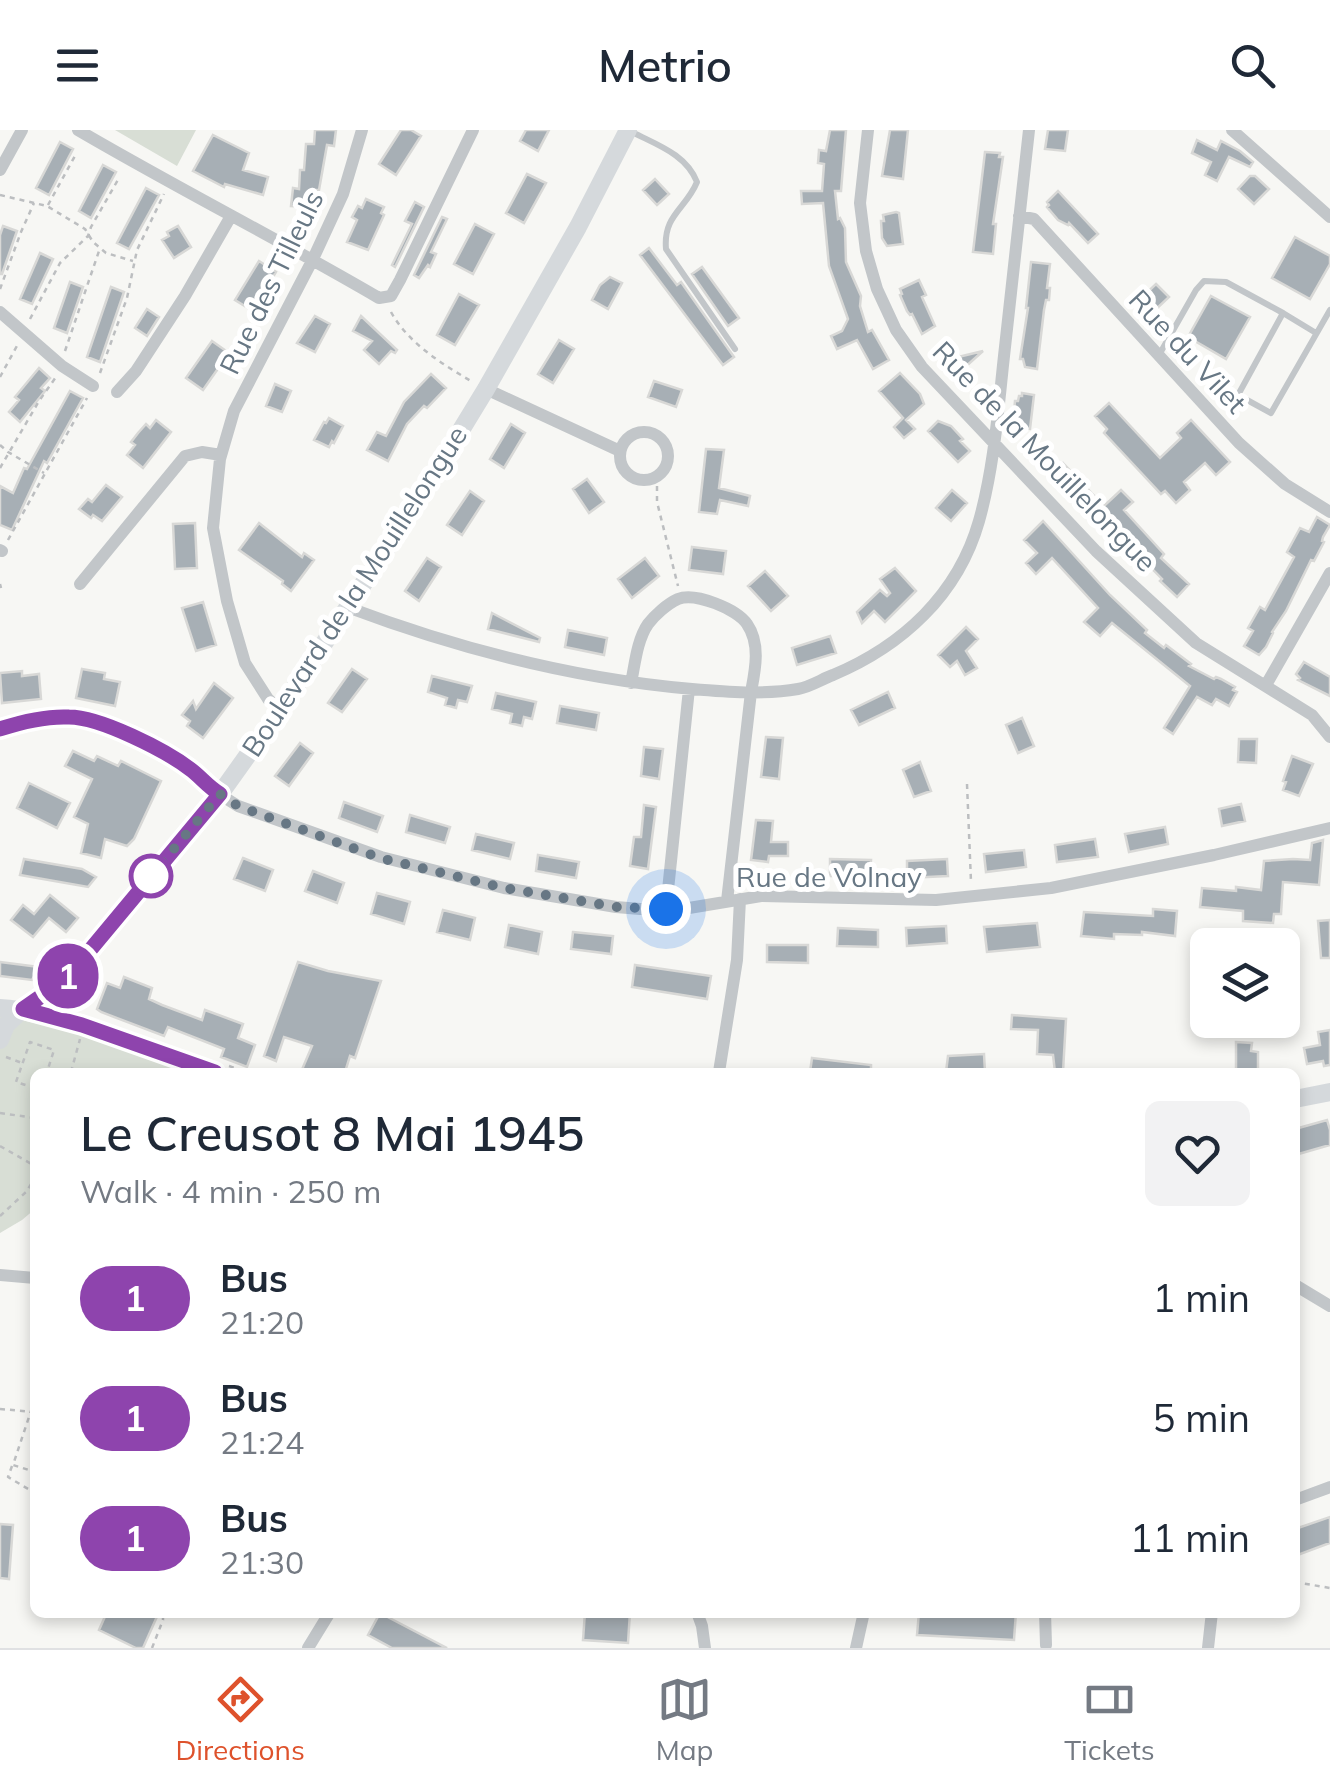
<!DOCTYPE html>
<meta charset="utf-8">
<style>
:root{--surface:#fff;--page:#f2f2f3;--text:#1f2937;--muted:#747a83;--line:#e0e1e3;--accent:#de522c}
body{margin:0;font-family:Mulish,sans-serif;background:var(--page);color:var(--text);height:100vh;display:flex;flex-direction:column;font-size:38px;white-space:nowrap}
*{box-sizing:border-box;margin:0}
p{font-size:32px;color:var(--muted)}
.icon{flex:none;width:55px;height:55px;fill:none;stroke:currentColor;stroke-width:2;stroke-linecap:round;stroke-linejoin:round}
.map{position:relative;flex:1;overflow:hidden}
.side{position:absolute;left:30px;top:938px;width:1270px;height:550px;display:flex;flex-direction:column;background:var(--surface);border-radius:15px;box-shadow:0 5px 15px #0003}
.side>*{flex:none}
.badge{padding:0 20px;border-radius:32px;font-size:35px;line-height:65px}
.buttons{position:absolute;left:1190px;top:798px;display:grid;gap:20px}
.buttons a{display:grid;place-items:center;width:110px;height:110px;border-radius:15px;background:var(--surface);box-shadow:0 5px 15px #0003;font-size:50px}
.you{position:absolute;width:50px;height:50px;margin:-25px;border:8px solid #fff;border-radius:50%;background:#1a73e8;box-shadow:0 0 0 15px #1a73e833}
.map>.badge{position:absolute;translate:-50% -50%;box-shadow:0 0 0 5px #fff}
.round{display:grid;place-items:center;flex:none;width:105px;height:105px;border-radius:15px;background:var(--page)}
.summary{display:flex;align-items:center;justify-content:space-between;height:170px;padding:0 50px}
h1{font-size:48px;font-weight:600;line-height:75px}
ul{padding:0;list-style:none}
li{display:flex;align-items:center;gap:30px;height:120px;padding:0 50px}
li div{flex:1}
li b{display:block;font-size:38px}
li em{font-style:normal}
li .badge{min-width:110px;font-weight:700;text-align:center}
header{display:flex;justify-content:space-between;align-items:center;height:130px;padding:0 50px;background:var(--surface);font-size:45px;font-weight:600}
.dock{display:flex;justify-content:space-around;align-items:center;height:140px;border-top:2px solid var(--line);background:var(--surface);font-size:28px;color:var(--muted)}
.dock a{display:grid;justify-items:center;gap:5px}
.dock .active{color:var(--accent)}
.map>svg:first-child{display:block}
</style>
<header><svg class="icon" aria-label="menu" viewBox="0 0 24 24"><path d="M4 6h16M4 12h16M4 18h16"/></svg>Metrio<svg class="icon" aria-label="search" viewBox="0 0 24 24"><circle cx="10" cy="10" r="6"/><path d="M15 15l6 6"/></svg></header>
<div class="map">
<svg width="1330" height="1518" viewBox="0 0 1330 1518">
<rect width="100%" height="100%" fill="#f7f7f4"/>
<path fill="#d8ded5" d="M115,0h81l-19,36z
M0,885l78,18 110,39h-153v137l-13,11 -22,13z"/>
<path fill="#a7afb5" stroke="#d8d8d6" stroke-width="2.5" d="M315,0h21l-2,16 -7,-1 -8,45h-6l-3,17 -19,-1 2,-18 6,1 1,-19h4l2,-26h8z
M401,0h10l10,6 -25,39 -17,-11z
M526,0h23l-11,21 -18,-10z
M830,0h16l-5,61h-6l3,28 2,-1 5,10 1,34 15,34 -1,10 8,26 4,-2 17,30 -16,9 -16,-29 -20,9 -6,-13 11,-5 6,-12 -19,-53 -6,-63 -21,1 -1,-13h21l2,-27 -6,-1 1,-13 7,1z
M890,0h18l-5,49 -21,-3z
M1048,0h20l-3,21 -20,-2z
M213,5l36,18 -6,17 25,7 -5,18 -38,-11 -1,3 -31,-16z
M1197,10l20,10 4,-9 19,10 13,11 -3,5 -21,-10 -12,24 -12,-6 6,-13 -19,-9z
M60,12l13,7 -24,46 -13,-7z
M985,22l15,1 -1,4h4l-10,67h3l-3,30 -20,-2z
M103,35l13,7 -25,46 -12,-7z
M527,44l19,9 -22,40 -18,-10z
M1250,46h5l14,13 -15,15 -16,-15z
M655,49l14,15 -12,11 -14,-15z
M146,58l13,7 -30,54 -12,-6z
M1058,61l40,43 -10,9 -19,-20 -1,2 -10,-5 -11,-13 2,-2 -2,-3z
M366,69l18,8 -3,6 3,2 -16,35 -21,-8 10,-22 -5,-3 6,-11 4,2z
M415,72l9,5 -29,60 -3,-2 20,-41 -7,-3z
M896,82l3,1 4,31 -16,2 -5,-8 -1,-17h3l-1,-6z
M442,87l5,2 -16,33 5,2 -6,13 -2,-2 -9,13 -5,-3z
M475,94l19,10 -21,40 -19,-10z
M3,96l14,5 -15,43h-2v-39z
M178,96l13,21 -17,11 -12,-18 7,-4 -2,-4z
M1295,107l35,19v8l-20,35 -38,-21z
M649,118l28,37 4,-3 53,75 -11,8 -83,-110z
M40,123l13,6 -21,45 -12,-5z
M259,131l17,11 -23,39 -18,-11z
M1031,132l19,2 -3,24h3l-1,12h-3l-2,10 -7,59 -12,-2 -2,-8h-3l8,-51h-2z
M702,137l37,51 -11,8 -36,-52z
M610,147l12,6 -14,26 -16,-9 8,-15z
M919,150l7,15 -4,2 13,29 -13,8 -10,-20 -2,1 -3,-4 -7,-16 2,-1 -2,-5z
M70,152l13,5 -16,46 -13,-5z
M1156,154l13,13 -17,16 -13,-13z
M111,157l13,5 -24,70 -13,-5z
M459,164l20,11 -24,40 -18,-10z
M1211,166l39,21 -24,42 -38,-22z
M147,179l12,8 -12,19 -12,-8z
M315,186l15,8 -15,28 -18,-9z
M361,186l36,34 -2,3 -4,-2 -12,13 -15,-14 8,-9 -19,-10z
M559,210l15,9 -21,34 -15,-9z
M212,211l17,12 -26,37 -17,-12z
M983,221l-30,27 -3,-19z
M39,238l11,10 -9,10 4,3 -25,31 -11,-10 10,-12 -4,-3z
M900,243l20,21 4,10 -18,16 9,9 -11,9 -10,-11 9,-9 -24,-27z
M431,244l15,14 -19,20 -3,-2 -17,18 -19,37 -21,-11 10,-18 9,4 18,-34z
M654,251l28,9 -6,17 -28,-10z
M275,254l16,7 -9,21 -16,-6z
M70,261l13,7 -36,65 -3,-2 -32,69 -12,-5v-39l13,7 11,-25 3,1z
M1022,263l12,2 -4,34 -15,-1 1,-5h-3l2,-22h3l1,-5h3z
M1109,273l51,55 21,-20 -4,-5 14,-13 39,42 -14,13 -11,-12 -21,19 6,8 -14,13 -11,-12 -4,3 -57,-61 3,-4 -12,-13z
M329,288l14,8 -9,17 -2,-2 -3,6 -15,-7 10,-18 2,1z
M156,290l15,12 -28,36 -16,-13 8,-10 -4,-3 7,-9 8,-9 4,4z
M938,291l13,5 12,13 -3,2 10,10 -12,11 -30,-31z
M511,294l14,9 -21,35 -14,-9z
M706,319l18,1 -5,38 31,8 -2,10 -28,-6 -3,14 -18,-2z
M1063,333l41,43 17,-16 12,12 -9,8 40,44 -3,4 28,26 -12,13 -17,-16 2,-2 -40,-41 -3,3 -31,-31 -2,2 -4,-4 -2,2 -12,-12 -3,-4 2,-2 -17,-17z
M587,349l17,23 -15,11 -16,-24z
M106,355l16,12 -20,24 -9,-6 -2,3 -12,-9 9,-10 4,3z
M952,360l15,13 -16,18 -15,-13z
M470,361l14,10 -22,34 -15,-10z
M1317,387l13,8 -7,12 -1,4 2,1 -10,19 -3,-1 -25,51 -14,21 1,1 -7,14 -7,8 -15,-9 9,-15 -5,-3 12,-21 5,3 29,-53 -7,-5 13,-24 9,4z
M1043,391l67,74 37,35 -2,3 19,15 2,-3 25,19 -2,2 25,13 2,-2 5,2 14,8 -2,3 4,2 -8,14 -13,-7 -4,6 -15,-8 -24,37 -9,-6 26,-42 -78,-63 -12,13 -16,-14 14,-14 -46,-50 -16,16 -10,-11 11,-10 -13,-13z
M195,393l2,45 -22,1 -2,-45z
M259,393l43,34 2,-4 10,7 -23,31 -9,-7 1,-3 -44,-31z
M692,417l34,4 -3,23 -34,-4z
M427,428l14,9 -22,34 -14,-10z
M645,428l14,18 -27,22 -14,-19z
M895,438l21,23 -31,31 -11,-11 -12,12 -5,-11 23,-22 7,6 3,-3 -10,-14z
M765,441l23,25 -17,15 -23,-25z
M203,472l13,43 -20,6 -14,-43z
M492,483l48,25 -1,4 -51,-13z
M966,497l12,12 -12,12 11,17 -12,7 -8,-14 -7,6 -12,-12z
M568,500l39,8 -3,17 -39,-8z
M830,506l6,17 -39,12 -5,-17z
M1304,532l26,15v19l-32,-16 2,-2 -4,-4z
M82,539l23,4 -1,6 16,3 -5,24 -39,-8z
M352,539l15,10 -25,33 -14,-9z
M22,541v5l17,-2 2,25 -39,4 -2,-30z
M432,546l40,10 -5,16 -9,-2 -2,8 -11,-3 2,-7 -19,-6z
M214,553l19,15 -30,40 -16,-12 3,-5 -8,-6 11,-14 3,8z
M888,562l7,16 -36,17 -8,-15z
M496,563l40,9 -4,17 -8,-2 -2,9 -12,-3 2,-9 -20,-5z
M560,576l39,7 -3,17 -39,-7z
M1022,588l12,28 -16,7 -12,-28z
M766,607l17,1 -4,41 -18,-2z
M1239,609h18l-1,24 -18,-1z
M300,613l13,10 -24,33 -14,-10z
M644,617l19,2 -4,30 -18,-3z
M73,621l21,10 3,-5 21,10 3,-5 40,20 -27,58 -7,7 -22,-7 -4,19 -20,-5 7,-29 -14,-7 18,-38 -27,-13z
M1292,626l21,8 -14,32 -16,-6 3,-8 -3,-1z
M920,632l11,29 -17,6 -11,-27z
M29,653l41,20 -13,25 -40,-20z
M344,672l39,14 -6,16 -38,-14z
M1241,674l4,17 -23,5 -3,-17z
M644,675l12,2 -8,62 -18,-3 4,-29h7z
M410,685l40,12 -5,16 -39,-11z
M756,690l17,1 -2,21h17v14h-19l-1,6 -17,-2z
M1165,697l3,17 -39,8 -4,-18z
M476,704l38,9 -4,16 -38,-9z
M1095,709l3,18 -41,5 -2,-17z
M1323,710l-4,45 -36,-3 -2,32h-7l-1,9 -30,-2v-10l-43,-4 2,-19 34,3v-4l25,3 3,-29 29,-2 17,1 2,-17z
M1024,720l2,17 -40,5 -2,-18z
M538,725l41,7 -3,16 -40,-7z
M243,728l30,12 -8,21 -31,-12z
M24,729l58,10 14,8 -8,10 -68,-12z
M830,729l41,1 -1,17 -40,-1z
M947,729l1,17 -41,2v-17z
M313,741l31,12 -7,20 -32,-12z
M377,763l33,9 -6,22 -33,-10z
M50,765l28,23 -12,14 -17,-14 -16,19 -22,-17 12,-15 11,9z
M1153,779l24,2 -2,25 -33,-4v3l-28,-1v5l-33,-3 3,-24 69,4z
M443,780l32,8 -5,22 -33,-8z
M1330,790v38h-9l-3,-37z
M1037,793l3,24 -53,5 -3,-25z
M509,795l33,7 -4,22 -33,-7z
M946,796l1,17 -40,3 -1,-18z
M838,798l40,2v17l-41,-1z
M573,802l40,4 -2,18 -40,-5z
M767,815h41v18l-41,-1z
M0,832l39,5 -7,13 -32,-4z
M298,832l30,9 53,10 -26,77 -5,-2 -5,16h-44l11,-26 -28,-9 -8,24 -12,-5z
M635,835l76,11 -4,23 -75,-12z
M124,847l28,11 -3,11 13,6 40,15 3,-10 38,14 -5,14 17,7 -8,22 -26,-10 3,-8 -56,-22 -4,9 -63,-24 -4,-3 10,-26 13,5z
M1012,885l54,4 -3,53h-8l-2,-17 -16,-1 1,-24 -27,-1z
M1330,900v35l-6,1 -1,-5 -16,3 -3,-16 16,-3 -2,-13z
M1236,912l16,1 -1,8 7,1v20h-22z
M984,924l1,18h-39l2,-16z
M812,928l59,7v7h-61z
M1327,990l3,10v15l-35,10v-26z
M1330,1387v26l-35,13v-27z
M0,1394l13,1 -4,54 -9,-1z
M107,1482h52l-16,36h-7l-37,-18z
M585,1482h45l-2,31 -45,-3z
M919,1482h97l-2,28 -97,-5z
M380,1483l67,35h-55l-24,-13z"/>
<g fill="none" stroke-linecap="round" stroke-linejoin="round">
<path stroke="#bcbec0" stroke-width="2.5" stroke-dasharray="5 5" stroke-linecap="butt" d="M0,65l47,11 38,23 8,13 13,11 27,8
M48,75l28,-51
M0,159l21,-57 13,-29
M391,182c17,31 51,52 80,69
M30,189l30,-56 28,-27 3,-9 28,-49
M65,221l35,-103
M100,243l27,-75 10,-48 27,-56
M0,247l18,-33
M0,315l8,7 36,21
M0,338l39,-67 17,-24
M657,346v26l21,84
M8,410l79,-142
M0,454l1,4
M967,654l4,98
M76,860l5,16
M82,876l1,-22
M6,927l16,6
M229,936l18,6
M71,942l9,-33
M35,958l-19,-6 14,-40 24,8 -7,22
M0,983l35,5
M0,1016l35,20
M0,1086l26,-24 9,-14
M35,1269l-22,66 22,7
M0,1279l35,3
M12,1336l-4,11 27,16
M1295,1452l35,6
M152,1518l11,-28v-8"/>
<path stroke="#c2c6c9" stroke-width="6" d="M632,2c25,13 54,22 65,50 -11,27 -34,33 -31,67l69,100
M1316,203l-33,-20 -45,82 33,18 59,-103
M1159,225l37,-65 8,-9 22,1 57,31"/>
<path stroke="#c2c6c9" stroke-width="12" d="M78,0c99,58 202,110 301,168l12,-2 9,-16 73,-150
M868,0l-8,73 6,48 11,38 19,41 26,37 174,184 100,92 116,72 18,22
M1232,0l98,87
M0,40l22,-40
M1019,86l15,3 205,224 46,41 45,28
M0,182l62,54 31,20
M486,259l134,62
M117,262l19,-21 49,-75 46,-80
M620 326a24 24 0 1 1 48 0a24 24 0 1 1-48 0Z
M0,420l2,1
M80,454l105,-128 17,-4 19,3
M347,477c109,41 229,72 345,82 35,3 72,6 106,0 12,-2 24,-10 35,-14 69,-29 125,-80 146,-154 15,-53 19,-110 25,-165 8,-75 17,-151 25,-226
M631,553c4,-19 6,-43 17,-59 7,-9 19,-20 30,-25 17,-7 59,10 69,25 14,20 8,47 4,68l-24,209
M1266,555l64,-112
M280,580l-12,-11 -23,-36 -18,-62 -14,-73 7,-69 14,-48 79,-152 30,-65 19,-64
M0,599l19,-6 52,-6 42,11 41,19 39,24 12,14 33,21 143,51 123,31 112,19 24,2 49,-1 72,-12 175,4 115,-12 163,-33 116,-27
M666,779l23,-220
M719,942l18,-112 3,-61
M0,1145l35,3
M1295,1155l35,21
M1295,1370l35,-13
M697,1482l5,14 3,22
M1045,1482l1,33
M308,1518l22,-36
M856,1518l8,-36
M1208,1518l4,-36"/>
<path stroke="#d5d9dc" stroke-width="18" d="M0,878c67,4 151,41 215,64
M0,910l6,-15 17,-16 43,-30 29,-34 125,-151 60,-84 136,-206 70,-115 92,-162 50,-97
M1295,969l35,-7"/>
</g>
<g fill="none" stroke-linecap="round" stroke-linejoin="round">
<defs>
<path id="line" d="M0,599c21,-7 47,-13 69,-12 31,0 96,33 121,52 11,8 18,18 30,25l-154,185 -43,30 59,16 133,47"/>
</defs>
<use href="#line" stroke="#fff" stroke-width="22"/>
<use href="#line" stroke="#8e44ad" stroke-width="15"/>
<path stroke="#677784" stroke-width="10" stroke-dasharray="0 18" d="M151,746l69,-82 18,12 142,52 124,30 112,19 50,2"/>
</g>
<circle fill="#fff" stroke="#8e44ad" stroke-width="5" cx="151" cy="746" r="20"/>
<g text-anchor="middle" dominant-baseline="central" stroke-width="10" stroke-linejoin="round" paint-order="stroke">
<g font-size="28" fill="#677784" stroke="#fff">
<text transform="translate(271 152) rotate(-64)">Rue des Tilleuls</text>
<text transform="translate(1188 221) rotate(47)">Rue du Vilet</text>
<text transform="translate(1045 326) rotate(46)">Rue de la Mouillelongue</text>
<text transform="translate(354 461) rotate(-57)">Boulevard de la Mouillelongue</text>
<text x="829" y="746">Rue de Volnay</text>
</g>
</g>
</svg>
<div class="buttons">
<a><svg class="icon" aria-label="layers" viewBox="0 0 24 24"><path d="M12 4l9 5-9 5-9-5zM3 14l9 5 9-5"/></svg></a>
</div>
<div class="you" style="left:666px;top:779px"></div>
<b class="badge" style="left:68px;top:846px;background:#8e44ad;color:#fff">1</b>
<section class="side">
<div class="summary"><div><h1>Le Creusot 8 Mai 1945</h1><p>Walk · 4 min · 250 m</p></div><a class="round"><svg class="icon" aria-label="heart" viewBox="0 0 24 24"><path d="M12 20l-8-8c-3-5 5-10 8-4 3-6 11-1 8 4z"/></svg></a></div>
<ul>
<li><span class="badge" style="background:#8e44ad;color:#fff">1</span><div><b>Bus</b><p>21:20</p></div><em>1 min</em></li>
<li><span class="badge" style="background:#8e44ad;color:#fff">1</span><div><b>Bus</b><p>21:24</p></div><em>5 min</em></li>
<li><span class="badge" style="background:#8e44ad;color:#fff">1</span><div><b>Bus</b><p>21:30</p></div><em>11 min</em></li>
</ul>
</section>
</div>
<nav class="dock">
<a class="active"><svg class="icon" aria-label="directions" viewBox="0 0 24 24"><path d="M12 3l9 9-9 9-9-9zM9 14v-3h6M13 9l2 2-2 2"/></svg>Directions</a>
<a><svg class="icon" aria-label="map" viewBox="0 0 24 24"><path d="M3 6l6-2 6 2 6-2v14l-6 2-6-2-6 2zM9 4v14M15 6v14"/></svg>Map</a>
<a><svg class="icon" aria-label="tickets" viewBox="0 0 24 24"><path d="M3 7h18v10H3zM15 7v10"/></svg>Tickets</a>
</nav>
